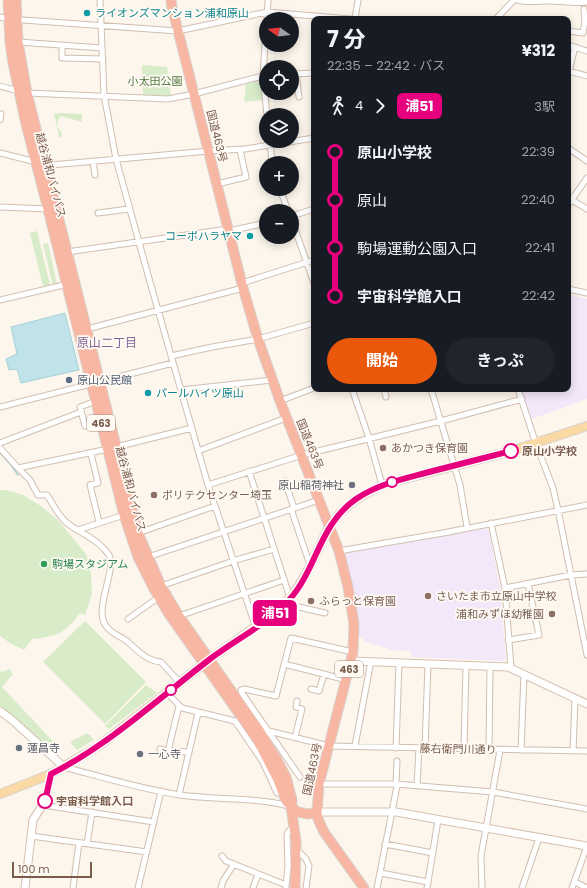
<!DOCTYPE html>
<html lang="ja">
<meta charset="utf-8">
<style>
:root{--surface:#171b24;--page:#20242c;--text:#f1f3f6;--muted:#9ea1a6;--accent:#ea580c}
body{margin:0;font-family:Poppins,"Noto Sans JP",sans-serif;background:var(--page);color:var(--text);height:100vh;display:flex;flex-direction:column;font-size:15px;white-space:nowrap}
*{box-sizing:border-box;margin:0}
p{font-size:13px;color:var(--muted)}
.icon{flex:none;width:22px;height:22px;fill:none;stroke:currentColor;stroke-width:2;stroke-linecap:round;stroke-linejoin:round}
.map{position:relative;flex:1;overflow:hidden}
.details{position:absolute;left:311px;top:16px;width:260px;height:376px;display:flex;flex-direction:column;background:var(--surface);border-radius:8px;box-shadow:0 2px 10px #0003}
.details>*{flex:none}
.badge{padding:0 8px;border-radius:6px;font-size:14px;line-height:26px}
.needle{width:26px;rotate:284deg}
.controls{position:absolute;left:259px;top:12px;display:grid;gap:8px}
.controls a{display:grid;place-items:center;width:40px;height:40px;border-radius:50%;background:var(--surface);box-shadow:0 2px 10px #0003;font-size:20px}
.scale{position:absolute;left:12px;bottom:10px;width:80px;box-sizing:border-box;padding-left:4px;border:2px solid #7a5c4d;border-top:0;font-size:11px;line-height:14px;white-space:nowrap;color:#7a5c4d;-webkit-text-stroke:3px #fffaf3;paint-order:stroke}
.map>.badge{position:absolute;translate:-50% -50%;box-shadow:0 0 0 2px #fff}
.legs{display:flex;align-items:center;gap:6px;height:44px;padding:0 16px;font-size:13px}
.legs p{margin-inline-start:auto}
.headline{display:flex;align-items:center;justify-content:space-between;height:68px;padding:0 16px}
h1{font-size:22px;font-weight:700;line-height:30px}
.action{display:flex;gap:8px;margin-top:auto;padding:8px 16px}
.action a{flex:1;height:46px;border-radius:24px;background:var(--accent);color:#fff;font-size:16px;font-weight:700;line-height:46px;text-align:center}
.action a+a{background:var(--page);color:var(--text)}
ul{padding:0 16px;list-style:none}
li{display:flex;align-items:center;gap:14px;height:48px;font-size:15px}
li i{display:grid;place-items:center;width:6px;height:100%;margin:0 5px;background:currentColor}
li i::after{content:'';width:10px;height:10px;margin:-5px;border:3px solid;border-radius:50%;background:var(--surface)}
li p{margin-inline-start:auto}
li:first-child i{background:linear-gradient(#0000 50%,currentColor 0)}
li:last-child i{background:linear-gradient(currentColor 50%,#0000 0)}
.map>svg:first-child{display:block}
</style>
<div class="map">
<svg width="587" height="888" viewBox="0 0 587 888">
<rect width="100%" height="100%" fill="#fdf6ec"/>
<path fill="#f3e8fa" d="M572,295l15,4v100l-58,21 -8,-31h47v-84h2z
M486,528l3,2 11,57 6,71 -2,3 -92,-4 -1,-6 -19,-1 -28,-9 -1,-4 -4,1v-17l-3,-16 -11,-52z"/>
<path fill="#d8ecc9" d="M142,65l25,2 4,29 -28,-1z
M261,80l2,20 -19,2 2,-19z
M60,113l22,1v8l-22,-6 -2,5 -2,1h2l-1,5 2,1v2l2,1 1,6h-3l-5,-23z
M37,231l13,54 -7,1 -13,-53z
M48,243l9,42 -4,1 -10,-42z
M0,490h7l16,5 18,11 17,14 28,34 5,19 1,21 -7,21 -5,-2c-14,20 -24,24 -48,26l-8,11 -14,-7 -10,-7z
M85,621l61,61 -41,42 -62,-62z
M9,669l4,5 -11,13 58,62 -4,4 -56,-47v-35l2,1z
M146,685l11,8 -48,36 -4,-3z
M86,733l6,3 -1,1 3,3 -17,10 -7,-8 7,-4h2z"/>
<path fill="#bfe3e8" stroke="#a5d3da" d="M65,313l14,57 -58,13 -4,-14 -8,1 -3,-11 11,-5 -6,-27z"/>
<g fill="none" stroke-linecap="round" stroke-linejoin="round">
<path stroke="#a5d3da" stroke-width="1.5" d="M0,453l11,12 7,10"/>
<defs>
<path id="street" d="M100,0l4,95 12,64 34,123 58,203 48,143
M517,0c11,3 21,1 32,1 13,0 25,3 38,1
M0,17l8,2 170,12 89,-19 83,7
M267,19l1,-19
M355,19l3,-19
M496,19l18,-19
M266,28l-3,48 4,39
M568,31l15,2 2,-12 -1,-12
M18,42l84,6
M62,45v13l41,1
M568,45l19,6
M575,47l-6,24 18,5
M292,74l22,-1
M296,74l3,23
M0,86l18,5
M27,93l141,6 26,-5 72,-19
M0,114h1l-1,6
M270,141l2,22
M568,148l19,13
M0,153l36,9 15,3 158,-14 36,-2 69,-11
M93,161l2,14
M217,184l29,-7 -6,-27
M280,189l8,22
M572,200l15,9
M568,205l19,-27
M0,207l48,2
M98,213l31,-4
M292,216l22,-7
M292,221l22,62
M229,231l37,-8
M67,252l161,-23
M242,283l72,-23
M568,289l19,4
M0,300l68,-16
M87,329l156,-41
M171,356l41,-9 46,-8 56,-16
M352,389l17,49 13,47
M384,389l2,8
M431,389l29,96 7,42
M518,389l18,55 17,44 5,22 29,145
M181,390l91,-10
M280,401l34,-13
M0,407l173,-44
M85,426l-5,-19 16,-6
M0,443l81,-31
M116,447l76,-19
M0,448l18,20 90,-19
M198,451l88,-33
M91,454l7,29 -8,2 9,37
M18,468l12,12 8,15h9c6,9 11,20 19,27 11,10 25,13 37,26 2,2 5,5 6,7 8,15 -16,54 -3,71 5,8 15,10 22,16 9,8 19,19 33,20l19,21
M249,471l41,127
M285,481l9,27
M208,485l94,-30 139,-34 81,-22
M291,509l19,56
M491,523l14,65 6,80
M78,530l46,-15
M138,533l77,-27
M339,551l104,-18 144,-28
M148,557l171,-57
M161,586l72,-25 41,-12
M505,588l66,-13 16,-1
M286,604l39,9
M179,616l105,-36
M128,619l31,-22
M508,640l31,-5 -11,-51
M284,664l63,16
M311,689l8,2 5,-17
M167,693l15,15 53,13 28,41 13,29 1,2h6
M262,735l7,-4 60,15 258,5
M295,737l7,-28 -6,-2 1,-6
M355,746l16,-85
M396,748l3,-85
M425,748l3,-84
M160,749l8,2 21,1
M464,749l2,-84
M489,749l1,-83
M521,750l3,-76
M168,751l11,-45
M573,751l2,-52
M64,767c38,10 76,22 116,28 36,5 73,2 109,11
M300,777l-58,-84 -1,-3 3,-1 32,7 15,-58 62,14
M319,784h77l97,8 94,17
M417,786l2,-38
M179,795l19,-82
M43,805l111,17
M31,836l116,16
M87,844l5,-32
M385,844l48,9
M297,850l9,9 3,7 -3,22
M222,856l4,5 60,24
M381,873l47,9
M575,882l12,6
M286,887l2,-22 -1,-30 1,-3 6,-6
M73,888l6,-45
M138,888l23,-97
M221,888l2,-7 11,-17
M253,888l5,-14
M377,888l20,-102 -1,-2 1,-23
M427,888l11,-68
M482,888l-1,-32 19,-106
M522,888l17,-50
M572,888l15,-42"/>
<path id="secondary" d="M351,661l157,6 79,37
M0,711l12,9 52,47
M317,812h79l191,34
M25,888l8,-68 12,-19 6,-27"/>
<path id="primary" d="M0,794l51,-20 49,-29 110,-86 66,-47c26,-22 38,-55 53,-85l11,-14 15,-13 27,-15 129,-34 76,-25"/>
<path id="highway" d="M8,0l2,42 3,21 13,61 22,85 76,306 14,42 16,32 15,25 88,125 21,41 8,21 11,11 12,2 8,-2
M16,0l2,42 9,51 111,440 23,53 18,30 83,119 15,25 9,17 6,23 -1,7 5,34 -1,47
M171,0l1,7 71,281 15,51 22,62 59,150 9,36 6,37 -1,28 -34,132 -2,28 1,7 6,13 40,56"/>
</defs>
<use href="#street" stroke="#d1beb0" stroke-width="7"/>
<use href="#secondary" stroke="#d6c0b0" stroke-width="9"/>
<use href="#primary" stroke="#dad1cd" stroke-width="10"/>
<use href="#highway" stroke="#dad1cd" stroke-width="11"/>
<use href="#street" stroke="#fff" stroke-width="5"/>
<use href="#secondary" stroke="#fff" stroke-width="7"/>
<use href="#primary" stroke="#fbd9a5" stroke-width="8"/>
<use href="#highway" stroke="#f7b7a3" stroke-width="9"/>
</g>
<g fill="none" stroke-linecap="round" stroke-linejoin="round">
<defs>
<path id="line-1" d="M45,801l6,-27c59,-30 107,-75 159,-115 26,-20 58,-35 80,-60 27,-31 29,-74 66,-100 22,-15 47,-20 73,-27 27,-7 55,-14 82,-21"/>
</defs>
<use href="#line-1" stroke="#fff" stroke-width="9"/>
<use href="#line-1" stroke="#e6007e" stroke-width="6"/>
</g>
<g fill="#0f9aa8" stroke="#fffaf3" stroke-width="1.5">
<circle cx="87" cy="13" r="4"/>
<circle cx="250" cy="236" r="4"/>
<circle cx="148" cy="393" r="4"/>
</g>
<circle fill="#5c6f8a" stroke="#fffaf3" stroke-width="1.5" cx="69" cy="380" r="4"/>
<g fill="#8d6e63" stroke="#fffaf3" stroke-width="1.5">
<circle cx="383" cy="448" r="4"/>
<circle cx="154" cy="495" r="4"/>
<circle cx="428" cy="596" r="4"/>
<circle cx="311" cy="601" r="4"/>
<circle cx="552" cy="614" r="4"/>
</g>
<g fill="#fff" stroke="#e6007e" stroke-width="2">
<circle cx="511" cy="451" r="7"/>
<circle cx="392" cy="482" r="5"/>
<circle cx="171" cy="690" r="5"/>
<circle cx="45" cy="801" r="7"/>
</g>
<g fill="#6b7280" stroke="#fffaf3" stroke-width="1.5">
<circle cx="352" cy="485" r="4"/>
<circle cx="19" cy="748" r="4"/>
<circle cx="140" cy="754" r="4"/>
</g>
<circle fill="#2e9e5b" stroke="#fffaf3" stroke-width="1.5" cx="44" cy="564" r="4"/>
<g text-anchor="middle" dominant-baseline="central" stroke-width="3.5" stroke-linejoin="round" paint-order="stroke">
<g fill="#fffaf3" stroke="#a28b7f" stroke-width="1">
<rect x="87" y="415" width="28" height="16" rx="3"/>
<rect x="335" y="661" width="28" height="16" rx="3"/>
</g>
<g font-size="10" font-weight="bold" fill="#7a5c4d">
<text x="101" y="423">463</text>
<text x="349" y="669">463</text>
</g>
<g font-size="11" fill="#0d838f" stroke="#fffaf3" text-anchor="start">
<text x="95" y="13">ライオンズマンション浦和原山</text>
<text x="242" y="236" text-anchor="end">コーポハラヤマ</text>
<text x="156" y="393">パールハイツ原山</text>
</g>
<g font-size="11" fill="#537a41" stroke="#fffaf3">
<text x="155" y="81">小太田公園</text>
</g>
<g font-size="11" fill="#7a5c4d" stroke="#fffaf3">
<text transform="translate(217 136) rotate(76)">国道463号</text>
<text transform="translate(51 175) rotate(75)">越谷浦和バイパス</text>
<text transform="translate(310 444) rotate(68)">国道463号</text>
<text transform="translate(131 489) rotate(75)">越谷浦和バイパス</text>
<text transform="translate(458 749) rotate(1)">藤右衛門川通り</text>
<text transform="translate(312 769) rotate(-78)">国道463号</text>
</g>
<g font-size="11" fill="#4e5e75" stroke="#fffaf3" text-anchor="start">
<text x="77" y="380">原山公民館</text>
</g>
<g font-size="11" fill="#785e54" stroke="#fffaf3" text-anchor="start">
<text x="391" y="448">あかつき保育園</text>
<text x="162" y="495">ポリテクセンター埼玉</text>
<text x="436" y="596">さいたま市立原山中学校</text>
<text x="319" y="601">ふらっと保育園</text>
<text x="544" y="614" text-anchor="end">浦和みずほ幼稚園</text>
</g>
<g font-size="11" font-weight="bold" fill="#7a5c4d" stroke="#fffaf3" text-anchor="start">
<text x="522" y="451">原山小学校</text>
<text x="56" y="801">宇宙科学館入口</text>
</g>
<g font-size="11" fill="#5b616d" stroke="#fffaf3" text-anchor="start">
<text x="344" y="485" text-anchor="end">原山稲荷神社</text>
<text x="27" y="748">蓮昌寺</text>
<text x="148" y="754">一心寺</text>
</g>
<g font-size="11" fill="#27864d" stroke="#fffaf3" text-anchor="start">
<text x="52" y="564">駒場スタジアム</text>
</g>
<g font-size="12" fill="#846695" stroke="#fffaf3">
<text x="107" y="342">原山二丁目</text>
</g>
</g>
</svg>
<div class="controls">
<a><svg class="needle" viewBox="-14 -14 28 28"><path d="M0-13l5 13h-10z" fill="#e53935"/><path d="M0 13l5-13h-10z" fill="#9ea1a6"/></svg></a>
<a><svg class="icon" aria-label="locate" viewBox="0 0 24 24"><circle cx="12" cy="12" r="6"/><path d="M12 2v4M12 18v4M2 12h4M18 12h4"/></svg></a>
<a><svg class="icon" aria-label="layers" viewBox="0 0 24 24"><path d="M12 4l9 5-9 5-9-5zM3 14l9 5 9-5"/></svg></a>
<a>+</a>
<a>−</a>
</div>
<div class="scale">100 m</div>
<b class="badge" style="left:275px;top:613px;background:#e6007e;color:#fff">浦51</b>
<section class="details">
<div class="headline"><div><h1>7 分</h1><p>22:35 – 22:42 · バス</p></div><b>¥312</b></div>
<div class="legs"><svg class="icon" aria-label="walk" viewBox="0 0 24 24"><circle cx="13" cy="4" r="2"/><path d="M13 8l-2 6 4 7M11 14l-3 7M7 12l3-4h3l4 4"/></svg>4<svg class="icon" aria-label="forward" viewBox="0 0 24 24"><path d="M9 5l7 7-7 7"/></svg><b class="badge" style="background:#e6007e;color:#fff">浦51</b><p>3駅</p></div>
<ul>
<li><i style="color:#e6007e"></i><b>原山小学校</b><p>22:39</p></li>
<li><i style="color:#e6007e"></i><span>原山</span><p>22:40</p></li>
<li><i style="color:#e6007e"></i><span>駒場運動公園入口</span><p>22:41</p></li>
<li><i style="color:#e6007e"></i><b>宇宙科学館入口</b><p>22:42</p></li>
</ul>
<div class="action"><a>開始</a><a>きっぷ</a></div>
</section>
</div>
